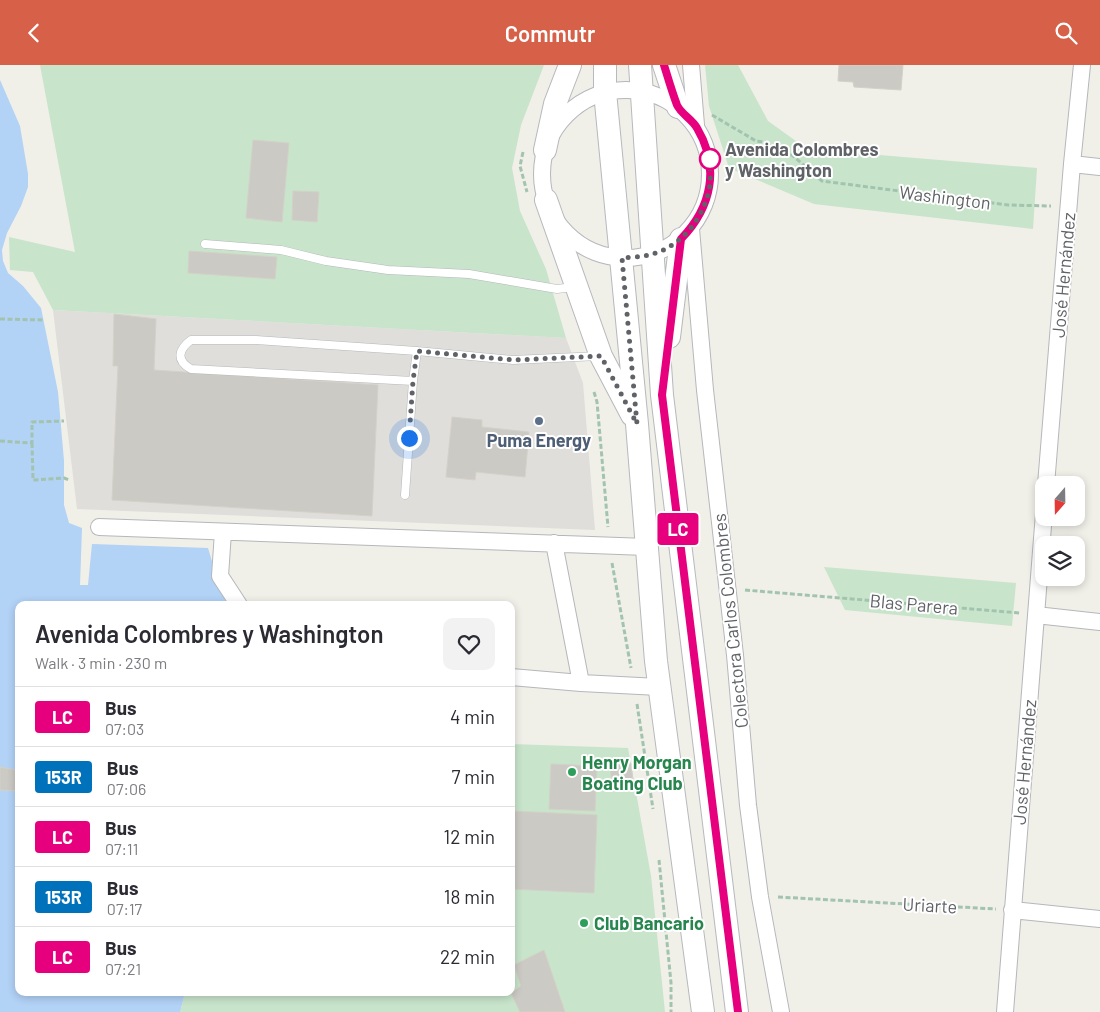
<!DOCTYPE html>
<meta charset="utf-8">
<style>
:root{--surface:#fff;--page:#f2f2f3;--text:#2b2b33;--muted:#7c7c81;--line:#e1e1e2;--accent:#d66048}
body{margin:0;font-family:Barlow,sans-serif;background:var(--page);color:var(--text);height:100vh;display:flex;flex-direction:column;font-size:19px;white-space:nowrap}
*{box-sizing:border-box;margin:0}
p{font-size:16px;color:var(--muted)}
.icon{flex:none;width:28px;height:28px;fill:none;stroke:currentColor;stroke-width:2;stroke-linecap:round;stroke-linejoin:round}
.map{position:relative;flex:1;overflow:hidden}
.drawer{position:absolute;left:15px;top:536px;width:500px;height:395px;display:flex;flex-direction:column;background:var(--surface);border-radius:10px;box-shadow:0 2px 8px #0003}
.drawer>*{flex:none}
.badge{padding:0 10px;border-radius:4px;font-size:18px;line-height:32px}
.needle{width:32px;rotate:200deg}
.controls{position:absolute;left:1035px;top:411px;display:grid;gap:10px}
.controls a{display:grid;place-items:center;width:50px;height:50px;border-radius:10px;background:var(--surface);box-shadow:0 2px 8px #0003;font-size:25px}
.you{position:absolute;width:25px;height:25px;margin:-12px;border:4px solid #fff;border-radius:50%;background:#1a73e8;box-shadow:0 0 0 8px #1a73e833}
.map>.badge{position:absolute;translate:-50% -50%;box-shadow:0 0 0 2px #fff}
.round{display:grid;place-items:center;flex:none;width:52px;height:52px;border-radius:10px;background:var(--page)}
.summary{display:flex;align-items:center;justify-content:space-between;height:85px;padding:0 20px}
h1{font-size:24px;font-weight:600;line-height:38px}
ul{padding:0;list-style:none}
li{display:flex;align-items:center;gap:15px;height:60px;padding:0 20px;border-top:1px solid var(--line)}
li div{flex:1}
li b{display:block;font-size:19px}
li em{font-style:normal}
li .badge{min-width:55px;font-weight:700;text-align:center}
header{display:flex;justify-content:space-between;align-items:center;height:65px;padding:0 20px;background:var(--accent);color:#fff;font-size:22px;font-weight:600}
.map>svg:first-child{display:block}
</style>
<header><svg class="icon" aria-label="back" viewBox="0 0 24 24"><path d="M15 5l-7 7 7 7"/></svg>Commutr<svg class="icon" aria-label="search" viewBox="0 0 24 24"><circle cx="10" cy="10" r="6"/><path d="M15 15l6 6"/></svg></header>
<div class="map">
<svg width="1100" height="947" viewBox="0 0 1100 947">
<rect width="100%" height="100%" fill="#f0efe8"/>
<path fill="#dfdeda" d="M53,245l513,28 17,45 12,147 -518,-21z"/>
<path fill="#c8e4cb" d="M40,0h504l-23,60 -9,43 8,43 26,58 20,69 -513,-28 -20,-38 -23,-2 -1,-33 66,15z
M705,0h33l30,56 39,28 230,19 -4,61 -219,-25 -85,-36 -20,-62z
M824,502l192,16 -4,43 -167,-16z
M511,679l117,4 23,128 14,136h-485l5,-19h326z"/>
<path fill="#b2d2f6" d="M0,15l20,46 8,48v13l-7,19 -14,27 -5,17 1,11 5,12 15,13 18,22 17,84 6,69v44l5,18 13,5 -2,57h8l4,-41 116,4 11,37 8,20h-208v388h166l-5,19h-180z"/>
<path fill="#cbcac4" stroke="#d4d1c7" d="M839,0h64l-2,25 -47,-3 -1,-5 -15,-1z
M253,75l36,3 -7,79 -36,-4z
M293,126l26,1 -2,30 -25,-2z
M189,186l88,6 -2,22 -87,-6z
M114,249l42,5 -2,51 224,15 -6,131 -260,-16 6,-134h-5z
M452,352l30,3v7l47,5 -4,45 -49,-5 -1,8 -29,-3z
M631,698l2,18 -21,3 -2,-18z
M551,699l46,2 -2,45 -46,-2z
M0,702l16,3 3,21 -19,-1z
M511,746l86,4 -3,78 -83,-4z
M544,885l21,62h-45l-9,-19 10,-7 -7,-21z"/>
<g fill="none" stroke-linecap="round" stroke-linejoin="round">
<defs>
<path id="lane" d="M205,179l76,6 45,11 62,9 81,4 88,15 17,-2
M413,316l-222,-12c-16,-9 -12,-20 0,-29h65l161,11 96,9 86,-4
M405,430l8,-114 4,-30"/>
<path id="street" d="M691,0l5,60
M542 109a84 84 0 1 1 168 0a84 84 0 1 1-168 0Z
M1072,99l28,3
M691,164l14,161 30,265 13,150 12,92 21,115
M1046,420l26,-321 10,-99
M99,462l548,20
M223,467l-3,44 19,29
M554,478l27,140
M1036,550l64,7
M511,612l70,6 78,4
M1012,845l88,9
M1005,947l39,-499"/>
<path id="secondary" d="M605,0v27l32,332 19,237 47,351
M640,0l22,330 75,617
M664,0l14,42
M545,85l10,-46 15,-39
M546,135l55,156 31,59
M669,272l12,-98"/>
</defs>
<use href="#lane" stroke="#b5b7bb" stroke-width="9"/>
<use href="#street" stroke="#b5b7bb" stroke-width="18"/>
<use href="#secondary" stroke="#b6b9bd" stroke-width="24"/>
<path stroke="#a2c4af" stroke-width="3" stroke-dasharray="5 2.5" stroke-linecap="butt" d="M712,50l44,26 10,1 17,13h9l30,26 186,24 43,1
M523,87l-3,14 7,26
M0,254l43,1
M594,327l3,10 11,125
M0,376l32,2v-21l32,-1
M32,378l1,37 31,-2 5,2
M612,498l19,105
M745,525l275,23
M637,639l16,105
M659,795l12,123v29
M778,832l218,12"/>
<use href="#lane" stroke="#fff" stroke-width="8"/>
<use href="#street" stroke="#fff" stroke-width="16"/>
<use href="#secondary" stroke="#fff" stroke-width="22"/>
</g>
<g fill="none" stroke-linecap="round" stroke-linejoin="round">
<defs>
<path id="line" d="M664,0c4,13 8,27 13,40 4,9 15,14 20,23 23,39 15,79 -16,111l-19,156 76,617"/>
</defs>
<use href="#line" stroke="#fff" stroke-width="11"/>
<use href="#line" stroke="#e6007e" stroke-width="8"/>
<path stroke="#5f6266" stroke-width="5" stroke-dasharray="0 9" d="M409,373l4,-57 4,-30 97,9 87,-4 36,68 -15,-166c9,-1 21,-1 30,-4 31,-8 54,-39 58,-70 1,-8 -1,-21 0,-25"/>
</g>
<circle fill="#fff" stroke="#e6007e" stroke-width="2.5" cx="710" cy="94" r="10"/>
<circle fill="#5c6f8a" stroke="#fff" stroke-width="2" cx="539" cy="356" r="5"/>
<g fill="#2e9e5b" stroke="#fff" stroke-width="2">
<circle cx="572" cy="707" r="5"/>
<circle cx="584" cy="858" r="5"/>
</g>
<g text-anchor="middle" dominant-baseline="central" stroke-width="4" stroke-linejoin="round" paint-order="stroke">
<g font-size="18" font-weight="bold" fill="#5f6266" stroke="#fff" text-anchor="start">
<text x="725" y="84">Avenida Colombres<tspan x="725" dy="21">y Washington</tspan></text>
</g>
<g font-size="18" fill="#5f6266" stroke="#fff">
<text transform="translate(945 132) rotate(7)">Washington</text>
<text transform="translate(1063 210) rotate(-85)">José Hernández</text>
<text transform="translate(914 539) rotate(5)">Blas Parera</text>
<text transform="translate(730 556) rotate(-96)">Colectora Carlos Colombres</text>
<text transform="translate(1024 697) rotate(-85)">José Hernández</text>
<text transform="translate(930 840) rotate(3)">Uriarte</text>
</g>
<g font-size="18" font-weight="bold" fill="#4e5e75" stroke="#fff">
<text x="539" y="375">Puma Energy</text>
</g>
<g font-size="18" font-weight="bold" fill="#27864d" stroke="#fff" text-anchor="start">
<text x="582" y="697">Henry Morgan<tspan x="582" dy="21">Boating Club</tspan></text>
<text x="594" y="858">Club Bancario</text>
</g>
</g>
</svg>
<div class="controls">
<a><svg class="needle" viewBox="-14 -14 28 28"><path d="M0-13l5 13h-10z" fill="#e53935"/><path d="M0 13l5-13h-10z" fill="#7c7c81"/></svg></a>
<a><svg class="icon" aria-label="layers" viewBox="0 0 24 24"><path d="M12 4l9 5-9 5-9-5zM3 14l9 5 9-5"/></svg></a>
</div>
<div class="you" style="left:409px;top:373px"></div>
<b class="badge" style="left:678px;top:464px;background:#e6007e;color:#fff">LC</b>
<section class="drawer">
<div class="summary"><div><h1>Avenida Colombres y Washington</h1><p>Walk · 3 min · 230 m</p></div><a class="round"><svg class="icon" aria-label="heart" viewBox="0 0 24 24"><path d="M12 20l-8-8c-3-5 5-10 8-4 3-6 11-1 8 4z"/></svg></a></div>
<ul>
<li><span class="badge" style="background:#e6007e;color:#fff">LC</span><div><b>Bus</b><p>07:03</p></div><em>4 min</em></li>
<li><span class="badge" style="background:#0072bc;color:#fff">153R</span><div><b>Bus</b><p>07:06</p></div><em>7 min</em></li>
<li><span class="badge" style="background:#e6007e;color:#fff">LC</span><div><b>Bus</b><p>07:11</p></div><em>12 min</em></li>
<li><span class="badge" style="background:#0072bc;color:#fff">153R</span><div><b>Bus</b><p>07:17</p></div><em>18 min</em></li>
<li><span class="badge" style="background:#e6007e;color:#fff">LC</span><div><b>Bus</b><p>07:21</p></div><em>22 min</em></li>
</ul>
</section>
</div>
